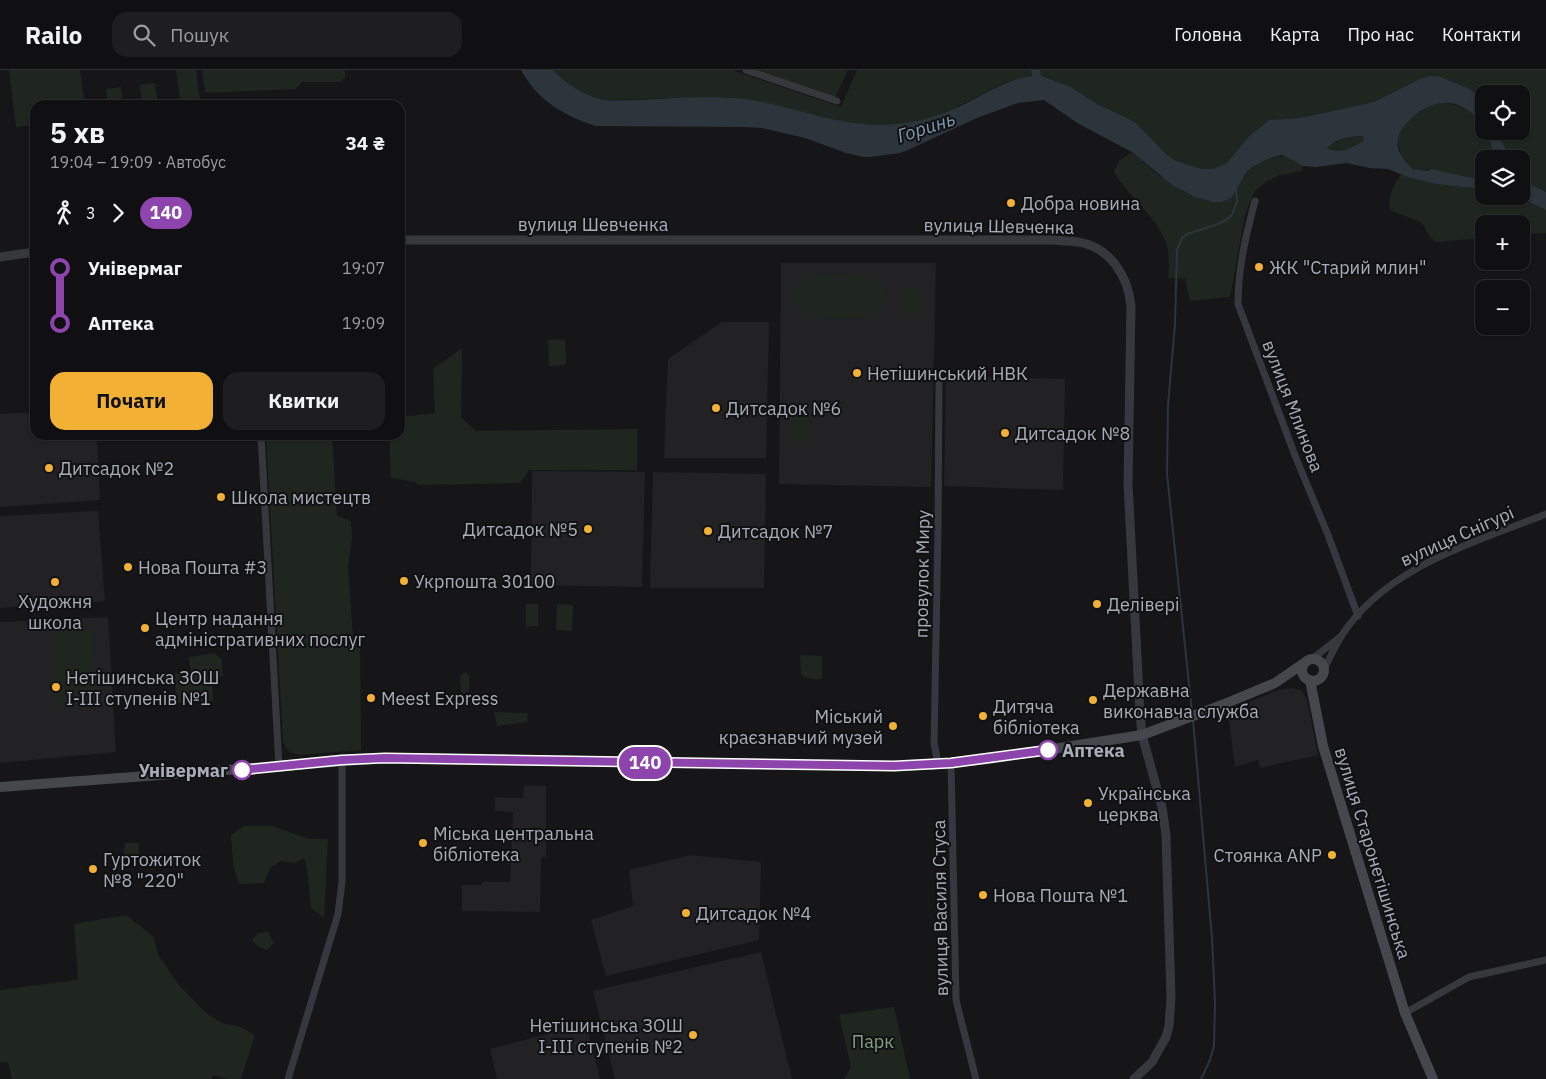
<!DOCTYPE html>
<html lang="uk">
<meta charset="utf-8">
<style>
:root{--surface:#101012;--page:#1e1e20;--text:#f1f3f6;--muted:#9c9d9f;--line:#303032;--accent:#f2b134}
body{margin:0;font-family:"IBM Plex Sans",sans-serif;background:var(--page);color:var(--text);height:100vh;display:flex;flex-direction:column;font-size:19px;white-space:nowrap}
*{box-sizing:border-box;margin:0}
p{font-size:16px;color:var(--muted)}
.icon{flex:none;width:28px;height:28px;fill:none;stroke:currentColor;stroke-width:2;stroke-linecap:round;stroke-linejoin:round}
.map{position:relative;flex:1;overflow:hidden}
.details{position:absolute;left:30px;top:30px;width:375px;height:340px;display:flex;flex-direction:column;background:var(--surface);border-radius:15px;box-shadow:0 1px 4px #0004,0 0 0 1px var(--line)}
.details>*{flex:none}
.badge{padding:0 10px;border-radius:16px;font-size:18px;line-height:32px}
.fabs{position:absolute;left:1475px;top:15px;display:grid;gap:10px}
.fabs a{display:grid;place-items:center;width:55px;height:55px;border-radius:10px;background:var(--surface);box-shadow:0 1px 4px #0004,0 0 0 1px var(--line);font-size:25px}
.map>.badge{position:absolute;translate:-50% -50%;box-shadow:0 0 0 2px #fff}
.legs{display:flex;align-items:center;gap:8px;height:55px;padding:0 20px;font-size:16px}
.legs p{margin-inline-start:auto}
.head{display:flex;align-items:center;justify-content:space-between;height:85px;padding:0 20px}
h1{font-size:28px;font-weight:700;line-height:38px}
.primary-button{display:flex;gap:10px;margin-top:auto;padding:10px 20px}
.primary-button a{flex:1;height:58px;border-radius:15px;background:var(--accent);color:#111;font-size:20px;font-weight:700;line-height:58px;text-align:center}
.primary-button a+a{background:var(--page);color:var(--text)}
ul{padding:0 20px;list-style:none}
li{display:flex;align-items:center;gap:18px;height:55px;font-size:19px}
li i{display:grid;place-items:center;width:8px;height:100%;margin:0 6px;background:currentColor}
li i::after{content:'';width:12px;height:12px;margin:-6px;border:4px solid;border-radius:50%;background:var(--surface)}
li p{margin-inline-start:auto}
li:first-child i{background:linear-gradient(#0000 50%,currentColor 0)}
li:last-child i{background:linear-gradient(currentColor 50%,#0000 0)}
header{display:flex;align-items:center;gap:30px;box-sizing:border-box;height:70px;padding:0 25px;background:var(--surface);border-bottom:1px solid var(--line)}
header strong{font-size:24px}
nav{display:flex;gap:28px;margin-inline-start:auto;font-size:18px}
.search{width:350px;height:45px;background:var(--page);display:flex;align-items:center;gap:12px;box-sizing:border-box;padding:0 18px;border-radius:15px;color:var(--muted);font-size:19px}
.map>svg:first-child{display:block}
</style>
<header>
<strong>Railo</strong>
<div class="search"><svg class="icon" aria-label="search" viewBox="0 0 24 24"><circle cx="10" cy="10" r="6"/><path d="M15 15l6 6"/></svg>Пошук</div>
<nav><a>Головна</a><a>Карта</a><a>Про нас</a><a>Контакти</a></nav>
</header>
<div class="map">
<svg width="1546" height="1009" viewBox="0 0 1546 1009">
<rect width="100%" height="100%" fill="#161618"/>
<path fill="#222225" d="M781,193h155l-5,224 -152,-3z
M722,252h47l-3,136h-102l4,-99z
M946,306l119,3 -2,111 -119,-4z
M35,342v23h62l3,65 -100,7v-93z
M532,401l113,1 -3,115 -111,-2z
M653,402l113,2 -2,114h-114z
M98,441l7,90 -105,7v-92z
M108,547l8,135 -116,11v-141z
M1293,618l9,3 5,9 11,55 -58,13 -2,-8 -23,7 -7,-55 28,-13 22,-9z
M524,715l22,1v71h-5l-1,55 -78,-1v-26h20v-3h28l3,-70 -18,-1v-14l28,1z
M690,785l71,7 -2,78 -153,36 -15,-56 42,-14 -4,-36z
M761,882l31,127h-177l-22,-88z
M586,954l14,55h-103l-7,-30z"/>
<path fill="#1e261f" d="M9,0h71l5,35h-50v20l-19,2z
M176,0h20l4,33 -19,2z
M202,0h143v7l-5,5h-38l-6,7 -91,4z
M553,0h179l109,37 16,-37h174l1,6 -28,7 -55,28 -22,8 -32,6h-32l-19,-3 -100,-23 -21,-2 -120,3c-20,-6 -36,-15 -50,-30z
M754,0h94l-13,28z
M1040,0h506v122l-13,-6 -12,-13v-14h-11l-9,-20 2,-4 5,1 2,-5h11v-37h-37v7l-14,-12 -29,-12 -21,2 -46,23 -74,16 -31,2 -20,16 -22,27 -14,6h-11l-26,-8 -10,-7 -30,-31 -11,-6 -26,-12 -30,-19 -28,-10z
M155,13l3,22h-16l-2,-20z
M121,17l2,18h-15l-2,-16z
M1445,32c14,3 39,12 39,29h3l8,28h-11v19l-16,-1 -36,-8 -15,2 -9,-7 -7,-9 -4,-14 2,-7 5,-10 18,-15 11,-6z
M1360,66l4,1v4c-10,6 -27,14 -37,7 9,-9 21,-11 33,-12z
M1132,82l25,22 25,17 31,11 28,-22 11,-13 18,-9 16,-2 17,10 -1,5 -22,4 -13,6 -12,10 -10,24 -15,82 -40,4 -5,-22 -17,-1c1,-12 2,-26 -3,-38 -11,-26 -37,-44 -51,-68l5,-11z
M1401,104l34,10 49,5v7h32l30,14v23l-25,1v-10h-37v14l-48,4 -5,-4 -10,-16 -31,-12c-2,-15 3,-24 11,-36z
M818,205c18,0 77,-7 67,27 -2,6 -7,11 -13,13 -12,5 -57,4 -68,-2 -14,-7 -15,-26 -1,-34 4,-3 9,-4 15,-4z
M903,219h17v26h-17z
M565,269l1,26 -17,1 -1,-26z
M462,278l-1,69 15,14 161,-2v41h-108l-9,13 -102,2 -3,-3 -24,-4 -2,-43h11v-18l35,-4 -2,-44z
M792,334h17l-1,39 -17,-1z
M266,365h66l5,81 14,5 1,18 -4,27 5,71 7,5 1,108 -62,5 -10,-3 -6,-10z
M526,534h12v22l-12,1z
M557,534l16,1 -1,26 -16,-1z
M93,560l3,76 -38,1 -4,-76z
M215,583l7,7 1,16 -11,3 1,22 -37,2 -1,-30 16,-1 -2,-15z
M800,585l22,1v23h-12l-9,-4z
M464,602l5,3v16l-5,3 -3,-2 -1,-16z
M494,642l34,1 -1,9 -30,4z
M244,756h28l37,13h19l-4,79 -13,-10 -4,-40 -3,-10 -9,5 -14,-2 -10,6 -7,16 -25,1 -6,-20 -2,-29z
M125,773h14v12l-15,-1z
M126,845l27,21 6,20 19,28 28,29 16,10 19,4 14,8 -14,44h-13l-15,-4 -2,4h-199l-4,-17 -8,1v-73l78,-10 -4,-56z
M268,862l6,11 -7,7 -10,-4 -5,-6 6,-7z
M894,937l16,72h-66l7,-12 -12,-52z"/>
<path fill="#2c353c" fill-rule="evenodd" d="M521,0h32c14,15 30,24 50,30 47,2 95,-7 141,-1 52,7 100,31 153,25 18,-2 35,-6 52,-13 28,-11 52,-31 83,-35l-1,-6h9l1,6 28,10 30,19 26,12 11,6 30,31 10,7 26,8h11l14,-6 22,-27 20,-16 31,-2 74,-16 46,-23 11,-3 10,1 29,12 14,12v25c-20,-26 -44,-31 -69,-11 -22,19 -24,34 -2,54l14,2 5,-2 36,8 16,1v11l-49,-5 -27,-7 -20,-8 -18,-1 -24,-5 -30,4 -13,-1 -14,-8 -7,-3 -12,3 -18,9 -6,6 -15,25 -9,4h-9l-20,-6 -21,-11 -40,-33 -53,-28 -35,-24 -26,3 -39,14 -71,33 -8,3 -29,4h-7l-18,-4 -41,-15 -43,-10 -16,-1 -150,-1c-32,-10 -59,-26 -75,-56zM1360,66l4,1 -1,4c-9,6 -25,14 -36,7 8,-9 21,-11 33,-12z
M1487,61h23l-1,4h-6l-2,4 9,20h-15z
M1521,103l12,13 13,6v18l-30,-14h5z"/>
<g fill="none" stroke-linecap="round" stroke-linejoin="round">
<path stroke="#2c353c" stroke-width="2" d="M1192,643l-25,-239 1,-69 7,-81 2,-74 5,-12 5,-4 31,-10 8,-4 6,-5 5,-13 -1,-13
M1193,650l19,218 3,65 -1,42 -4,15 -9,19"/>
<path stroke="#37383d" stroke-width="7" d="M746,0l91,31
M1255,131c-9,34 -17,67 -17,103l58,154 32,77 30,81
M261,365l18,332
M1312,589l28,-22
M1324,599c6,-11 11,-23 18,-34 45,-69 132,-92 204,-121
M951,693l5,237 20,79
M938,694l-4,-21 4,-213 1,-146
M1405,943l64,-36 77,-17
M288,1009l50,-165 4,-32v-122"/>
<path stroke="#37383d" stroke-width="9" d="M400,170h654c8,1 16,1 24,2 32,5 50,34 53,64l-3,178 12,229 2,22 20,72 4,28 5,162 -2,29 -3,11 -14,25 -18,17
M0,187l35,-5"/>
<path stroke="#45474d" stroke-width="10" d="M1302 600a11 11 0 1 1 22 0a11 11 0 1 1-22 0Z
M1310,610l13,66 82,267 28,66
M0,717l385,-29 509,8 44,-2 51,-5 153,-24 80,-30 53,-22 29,-20"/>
</g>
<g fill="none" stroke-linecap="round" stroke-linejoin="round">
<defs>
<path id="line-1" d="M242,700l100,-10 43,-2 509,8 57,-3 97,-13"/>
</defs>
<use href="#line-1" stroke="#fff" stroke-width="11"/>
<use href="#line-1" stroke="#8e44ad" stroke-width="8"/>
</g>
<g fill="#f2b134" stroke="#111113" stroke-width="2">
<circle cx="1011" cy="133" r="5"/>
<circle cx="1259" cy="197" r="5"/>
<circle cx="857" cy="303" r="5"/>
<circle cx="716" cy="338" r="5"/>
<circle cx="1005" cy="363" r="5"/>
<circle cx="49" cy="398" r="5"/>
<circle cx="221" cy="427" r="5"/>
<circle cx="588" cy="459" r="5"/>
<circle cx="708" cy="461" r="5"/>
<circle cx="128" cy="497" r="5"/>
<circle cx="404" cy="511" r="5"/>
<circle cx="55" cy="512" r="5"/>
<circle cx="1097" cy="534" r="5"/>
<circle cx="145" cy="558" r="5"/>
<circle cx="56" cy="617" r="5"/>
<circle cx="371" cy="628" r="5"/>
<circle cx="1093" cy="630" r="5"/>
<circle cx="983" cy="646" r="5"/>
<circle cx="893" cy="656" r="5"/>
<circle cx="1088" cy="733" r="5"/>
<circle cx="423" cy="773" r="5"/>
<circle cx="1332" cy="785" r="5"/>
<circle cx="93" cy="799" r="5"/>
<circle cx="983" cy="825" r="5"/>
<circle cx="686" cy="843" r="5"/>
<circle cx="693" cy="965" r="5"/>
</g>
<g fill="#fff" stroke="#8e44ad" stroke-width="2.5">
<circle cx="1048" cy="680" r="9"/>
<circle cx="242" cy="700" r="9"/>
</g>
<g text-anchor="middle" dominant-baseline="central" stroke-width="4" stroke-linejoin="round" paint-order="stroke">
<g font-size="18" fill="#a8adb8" stroke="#111113" text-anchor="start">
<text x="1021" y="133">Добра новина</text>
<text x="1269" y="197">ЖК "Старий млин"</text>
<text x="867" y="303">Нетішинський НВК</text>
<text x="726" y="338">Дитсадок №6</text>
<text x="1015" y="363">Дитсадок №8</text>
<text x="59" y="398">Дитсадок №2</text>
<text x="231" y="427">Школа мистецтв</text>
<text x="578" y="459" text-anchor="end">Дитсадок №5</text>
<text x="718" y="461">Дитсадок №7</text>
<text x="138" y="497">Нова Пошта #3</text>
<text x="414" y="511">Укрпошта 30100</text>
<text x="55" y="531" text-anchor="middle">Художня<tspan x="55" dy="21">школа</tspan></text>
<text x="1107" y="534">Делівері</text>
<text x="155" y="548">Центр надання<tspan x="155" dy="21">адміністративних послуг</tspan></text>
<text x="66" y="607">Нетішинська ЗОШ<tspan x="66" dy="21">І-ІІІ ступенів №1</tspan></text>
<text x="1103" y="620">Державна<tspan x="1103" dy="21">виконавча служба</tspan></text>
<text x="381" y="628">Meest Express</text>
<text x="993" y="636">Дитяча<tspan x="993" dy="21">бібліотека</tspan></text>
<text x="883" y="646" text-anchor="end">Міський<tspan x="883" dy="21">краєзнавчий музей</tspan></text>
<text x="1098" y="723">Українська<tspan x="1098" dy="21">церква</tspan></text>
<text x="433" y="763">Міська центральна<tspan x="433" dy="21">бібліотека</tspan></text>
<text x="1322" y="785" text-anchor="end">Стоянка ANP</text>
<text x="103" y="789">Гуртожиток<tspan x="103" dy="21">№8 "220"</tspan></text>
<text x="993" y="825">Нова Пошта №1</text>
<text x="696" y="843">Дитсадок №4</text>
<text x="683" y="955" text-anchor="end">Нетішинська ЗОШ<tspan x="683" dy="21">І-ІІІ ступенів №2</tspan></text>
</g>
<g font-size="18" fill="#a8adb8" stroke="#111113">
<text x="593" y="154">вулиця Шевченка</text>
<text transform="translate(999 156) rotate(1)">вулиця Шевченка</text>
<text transform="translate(1293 336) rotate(69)">вулиця Млинова</text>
<text transform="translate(1457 466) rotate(-24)">вулиця Снігурі</text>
<text transform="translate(922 504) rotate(-89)">провулок Миру</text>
<text transform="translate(1373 783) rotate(73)">вулиця Старонетішинська</text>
<text transform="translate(940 838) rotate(-91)">вулиця Василя Стуса</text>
</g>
<g font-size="18" font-weight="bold" fill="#a8adb8" stroke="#111113" text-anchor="start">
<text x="1062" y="680">Аптека</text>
<text x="228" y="700" text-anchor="end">Універмаг</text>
</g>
<g font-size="18" fill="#7fa381" stroke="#111113">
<text x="873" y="971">Парк</text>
</g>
<g font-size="19" font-style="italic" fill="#7f9bb3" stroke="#111113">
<text transform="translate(926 57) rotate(-18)">Горинь</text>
</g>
</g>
</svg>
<div class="fabs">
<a><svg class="icon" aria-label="locate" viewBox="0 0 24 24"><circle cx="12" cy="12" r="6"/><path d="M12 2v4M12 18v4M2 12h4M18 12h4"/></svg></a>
<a><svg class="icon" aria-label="layers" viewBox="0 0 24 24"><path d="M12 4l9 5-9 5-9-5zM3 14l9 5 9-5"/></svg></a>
<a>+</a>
<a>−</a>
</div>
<b class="badge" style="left:645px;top:693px;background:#8e44ad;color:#fff">140</b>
<section class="details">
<div class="head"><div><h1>5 хв</h1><p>19:04 – 19:09 · Автобус</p></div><b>34 ₴</b></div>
<div class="legs"><svg class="icon" aria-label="walk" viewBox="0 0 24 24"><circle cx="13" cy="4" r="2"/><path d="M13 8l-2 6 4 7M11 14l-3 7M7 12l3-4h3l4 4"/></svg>3<svg class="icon" aria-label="forward" viewBox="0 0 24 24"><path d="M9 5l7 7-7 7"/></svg><b class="badge" style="background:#8e44ad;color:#fff">140</b></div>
<ul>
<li><i style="color:#8e44ad"></i><b>Універмаг</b><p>19:07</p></li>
<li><i style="color:#8e44ad"></i><b>Аптека</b><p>19:09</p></li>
</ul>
<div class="primary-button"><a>Почати</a><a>Квитки</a></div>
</section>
</div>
